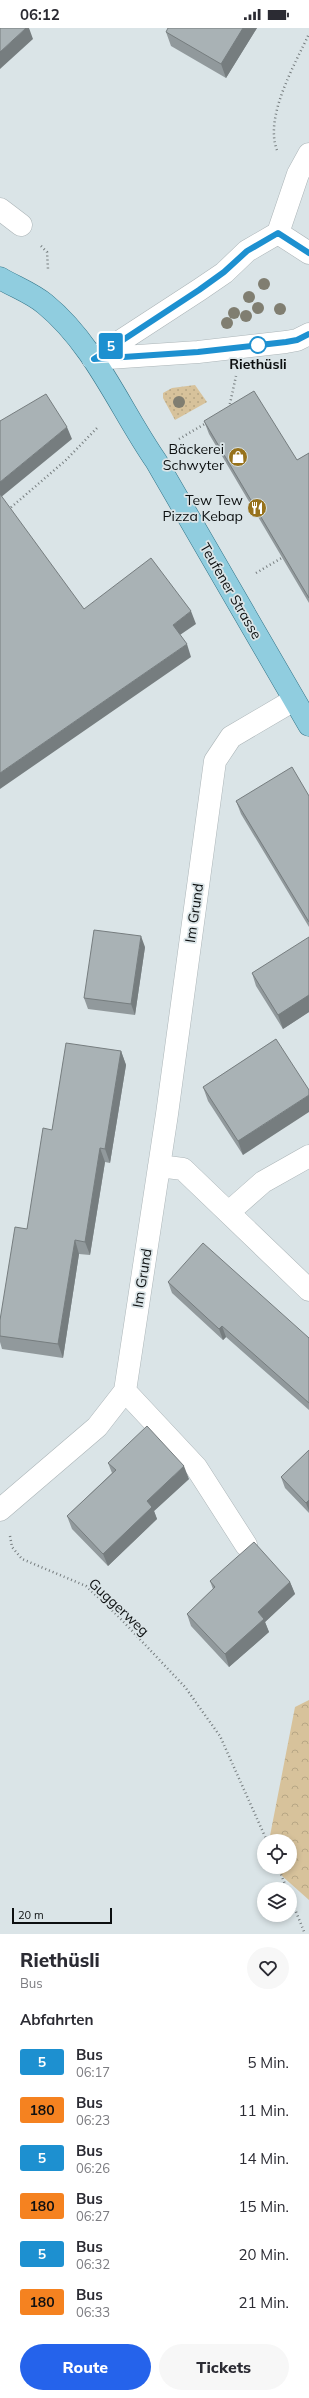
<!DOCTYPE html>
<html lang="de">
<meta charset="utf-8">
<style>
:root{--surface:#fff;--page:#f7f7f7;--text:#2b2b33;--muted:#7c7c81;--accent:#2563eb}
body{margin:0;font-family:Mulish,sans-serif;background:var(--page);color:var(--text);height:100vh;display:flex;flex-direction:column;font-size:15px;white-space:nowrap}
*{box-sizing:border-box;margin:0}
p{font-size:13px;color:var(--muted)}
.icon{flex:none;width:22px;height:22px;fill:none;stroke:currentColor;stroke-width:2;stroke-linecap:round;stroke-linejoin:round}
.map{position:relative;height:1906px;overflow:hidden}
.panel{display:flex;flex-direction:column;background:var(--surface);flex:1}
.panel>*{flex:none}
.badge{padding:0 8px;border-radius:3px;font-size:14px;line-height:26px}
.controls{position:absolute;left:257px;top:1806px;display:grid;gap:8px}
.controls a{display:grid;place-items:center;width:40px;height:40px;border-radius:50%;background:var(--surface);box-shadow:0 2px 6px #0003;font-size:20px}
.scale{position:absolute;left:12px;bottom:10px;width:100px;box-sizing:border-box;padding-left:4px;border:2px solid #0c0f10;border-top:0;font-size:11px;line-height:14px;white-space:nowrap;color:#0c0f10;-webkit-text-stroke:3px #dae4e7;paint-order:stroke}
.map>.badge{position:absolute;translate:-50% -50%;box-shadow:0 0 0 2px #fff}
h2{padding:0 20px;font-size:15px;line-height:36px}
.round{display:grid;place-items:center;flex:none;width:42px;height:42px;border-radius:21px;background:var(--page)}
.head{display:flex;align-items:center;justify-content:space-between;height:68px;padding:0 20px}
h1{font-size:19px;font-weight:800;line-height:30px}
.button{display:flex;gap:8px;margin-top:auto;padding:8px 20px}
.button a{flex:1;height:46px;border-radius:24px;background:var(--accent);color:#fff;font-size:16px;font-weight:800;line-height:46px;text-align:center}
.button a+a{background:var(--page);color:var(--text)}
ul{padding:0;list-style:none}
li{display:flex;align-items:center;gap:12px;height:48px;padding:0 20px}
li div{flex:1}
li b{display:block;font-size:15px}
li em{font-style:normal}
li .badge{min-width:44px;font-weight:700;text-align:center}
.status{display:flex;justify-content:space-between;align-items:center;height:28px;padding:0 20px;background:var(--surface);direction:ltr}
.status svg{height:11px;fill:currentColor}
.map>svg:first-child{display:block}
</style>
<div class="status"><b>06:12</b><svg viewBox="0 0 49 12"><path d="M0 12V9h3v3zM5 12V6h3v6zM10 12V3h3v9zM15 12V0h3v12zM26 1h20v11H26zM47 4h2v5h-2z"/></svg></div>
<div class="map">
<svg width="309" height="1906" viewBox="0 0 309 1906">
<defs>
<pattern id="grass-dots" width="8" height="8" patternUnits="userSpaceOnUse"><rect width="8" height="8" fill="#d7c29b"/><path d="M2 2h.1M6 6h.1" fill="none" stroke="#b7a684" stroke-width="1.8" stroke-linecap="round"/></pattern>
<pattern id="forest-crowns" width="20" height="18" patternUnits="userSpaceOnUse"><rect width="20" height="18" fill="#d7c29b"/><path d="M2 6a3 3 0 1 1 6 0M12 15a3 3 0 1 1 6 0" fill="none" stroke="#b7a684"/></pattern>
</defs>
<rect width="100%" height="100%" fill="#dae4e7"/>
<path fill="url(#grass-dots)" d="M195,357l12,17 -32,18 -12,-22v-5l9,-5z"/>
<path fill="url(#forest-crowns)" d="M309,1672v200l-37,-33h18v-26h-21l26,-134z"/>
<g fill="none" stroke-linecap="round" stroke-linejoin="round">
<defs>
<path id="minor" d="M0,181l21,16
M278,205l31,20
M93,331l106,-69 25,-17 23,-22 31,-18 20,-59 11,-20
M93,331l105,-7 88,-10 11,-2 12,-6
M159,1138l24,3 126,121
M229,1184l34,-30 46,-26
M125,1363l71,76 50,78
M0,1482l97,-83 28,-36 42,-277 48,-353 16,-24 63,-37"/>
<path id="major" d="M0,250c15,9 32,15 45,26 50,41 75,105 111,157l153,264"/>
</defs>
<use href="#minor" stroke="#acb5b8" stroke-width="23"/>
<use href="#major" stroke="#327488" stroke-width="23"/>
<path stroke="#767d7f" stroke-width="2.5" stroke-dasharray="1 3" stroke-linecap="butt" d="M277,122c-13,-33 18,-86 32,-116
M41,218l6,6 1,17
M229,380l7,-32
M179,411l29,-17
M8,482l58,-50 31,-32
M256,545l29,-17
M10,1508l2,11 10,12 64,27 33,31 66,70 35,49 47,105
M278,1839l9,22
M290,1869l15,37"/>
<use href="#minor" stroke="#fff" stroke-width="22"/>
<use href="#major" stroke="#90cddf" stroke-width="22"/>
</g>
<g fill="#807e71">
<circle cx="264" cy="256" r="6"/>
<circle cx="249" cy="269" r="6"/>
<circle cx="258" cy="280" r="6"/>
<circle cx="280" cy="281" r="6"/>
<circle cx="234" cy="285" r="6"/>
<circle cx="246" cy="288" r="6"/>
<circle cx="227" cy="295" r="6"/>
<circle cx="179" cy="374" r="6"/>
</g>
<path fill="#91999c" d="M257,0l-31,50 -55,-32 -5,-14z
M204,393l93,39 12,-7v150l-100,-169z
M309,768v131l-68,-113 -5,-13z
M309,910v74l-26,17 -27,-43 -4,-13z
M145,919l-10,68 -47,-6 -4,-11z
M276,1011l-33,116 -35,-54 -5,-14z
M121,1023l5,14 -16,98 -5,-1 -15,93 -11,-1 -16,104 -61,-9 -2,-7v-22l27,-91 25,-99z
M168,1254l141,56v72l-83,-73 -3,3 -51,-47z
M309,1422v63l-24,-25 -4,-11z
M108,1435l81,16 -35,32 3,8 -49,47 -36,-37 -5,-13 45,-43z
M210,1553l80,1 5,12 -30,28 4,10 -40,35 -38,-41 -4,-12 26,-25z"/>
<path fill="#767d7f" d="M26,0h3l4,11 -33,30v-17z
M243,0h14l-31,50 -5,-14z
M67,399l5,12 -72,59v-16z
M191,583l5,13 -19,13 -4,-12z
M187,616l4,13 -191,132v-16z
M141,908l4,11 -10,68 -4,-11z
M309,967v17l-26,17 -5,-14z
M121,1023l5,14 -16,98 -5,-14z
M309,1067v17l-66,43 -5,-14z
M100,1120l5,14 -15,93 -5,-13z
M75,1212l4,14 -16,104 -5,-14z
M222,1298l4,11 -3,3 -4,-11z
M184,1438l5,13 -35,32 3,8 -49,47 -5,-12 44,-53z
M309,1472v11l-3,-8z
M290,1554l5,12 -30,28 4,10 -40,35 -4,-13 33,-42z"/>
<path fill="#a9b2b5" stroke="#767d7f" d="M0,0h26l-26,24z
M168,0h75l-22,36 -55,-32z
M254,363l43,69 12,-7v145l-105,-177z
M46,366l21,33 -67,55v-61z
M0,466l84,115 67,-51 40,53 -18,14 14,19 -187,129z
M292,739l17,29v126l-73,-121z
M94,902l47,6 -10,68 -47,-6z
M309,909v58l-31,20 -26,-42z
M276,1011l33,51v5l-71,46 -35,-54z
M66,1015l55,8 -16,98 -5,-1 -15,94 -10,-2 -17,104 -58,-8v-16l15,-93 12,2 16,-101 9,2z
M203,1215l106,95v65l-87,-77 -3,3 -51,-47z
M147,1398l37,40 -37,35 5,6 -49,47 -36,-38 49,-46 -8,-7z
M309,1422v50l-3,3 -25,-26z
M254,1514l36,40 -32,30 6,7 -39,35 -38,-40 28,-27 -5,-6z"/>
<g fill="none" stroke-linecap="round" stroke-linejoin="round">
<defs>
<path id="line" d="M309,225l-31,-20 -31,18 -23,21 -25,18 -105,69 104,-7 88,-10 11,-2 12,-6"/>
</defs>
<use href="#line" stroke="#fff" stroke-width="9"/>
<use href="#line" stroke="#1d90d0" stroke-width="6"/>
</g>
<defs>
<symbol id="shop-disc" viewBox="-11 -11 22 22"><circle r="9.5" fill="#97721c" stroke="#dae4e7"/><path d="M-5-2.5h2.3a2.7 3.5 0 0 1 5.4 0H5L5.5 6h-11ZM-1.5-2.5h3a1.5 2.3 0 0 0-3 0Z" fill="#fff"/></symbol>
<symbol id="restaurant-disc" viewBox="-11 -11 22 22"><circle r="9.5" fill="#97721c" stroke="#dae4e7"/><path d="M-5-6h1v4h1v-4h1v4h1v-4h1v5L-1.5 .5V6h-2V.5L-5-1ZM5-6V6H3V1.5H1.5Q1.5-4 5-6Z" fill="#fff"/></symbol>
</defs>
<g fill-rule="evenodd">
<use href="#shop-disc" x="227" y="418" width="22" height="22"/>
<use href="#restaurant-disc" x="246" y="469" width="22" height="22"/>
</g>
<circle fill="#fff" stroke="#1d90d0" stroke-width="2" cx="258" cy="317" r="8"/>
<g text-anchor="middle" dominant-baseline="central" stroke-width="3.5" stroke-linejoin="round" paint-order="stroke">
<g font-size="14" font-weight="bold" fill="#0c0f10" stroke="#dae4e7">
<text x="258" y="336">Riethüsli</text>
</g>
<g font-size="14" fill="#0c0f10" stroke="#dae4e7" text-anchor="end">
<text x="224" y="421">Bäckerei<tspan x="224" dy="16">Schwyter</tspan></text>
<text x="243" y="472">Tew Tew<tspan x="243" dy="16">Pizza Kebap</tspan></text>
</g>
<g font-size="14" fill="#0c0f10" stroke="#dae4e7">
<text transform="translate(231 563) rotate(60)">Teufener Strasse</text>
<text transform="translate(194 885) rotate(-82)">Im Grund</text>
<text transform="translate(142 1250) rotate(-81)">Im Grund</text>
<text transform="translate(119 1579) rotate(43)">Guggerweg</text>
</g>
</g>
</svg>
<div class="controls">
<a><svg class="icon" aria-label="locate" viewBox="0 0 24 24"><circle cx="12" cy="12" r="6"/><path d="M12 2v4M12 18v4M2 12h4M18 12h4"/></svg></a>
<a><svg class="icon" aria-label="layers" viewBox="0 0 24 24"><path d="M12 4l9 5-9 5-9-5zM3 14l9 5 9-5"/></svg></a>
</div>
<div class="scale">20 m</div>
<b class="badge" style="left:111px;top:318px;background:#1d90d0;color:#fff">5</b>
</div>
<section class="panel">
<div class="head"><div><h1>Riethüsli</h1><p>Bus</p></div><a class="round"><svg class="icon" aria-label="heart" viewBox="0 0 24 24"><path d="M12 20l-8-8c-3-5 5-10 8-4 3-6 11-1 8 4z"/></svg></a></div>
<h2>Abfahrten</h2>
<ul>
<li><span class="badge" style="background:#1d90d0;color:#fff">5</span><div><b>Bus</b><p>06:17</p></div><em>5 Min.</em></li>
<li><span class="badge" style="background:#f58220;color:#111">180</span><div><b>Bus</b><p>06:23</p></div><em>11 Min.</em></li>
<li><span class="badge" style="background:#1d90d0;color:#fff">5</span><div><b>Bus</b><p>06:26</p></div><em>14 Min.</em></li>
<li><span class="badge" style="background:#f58220;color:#111">180</span><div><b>Bus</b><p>06:27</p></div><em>15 Min.</em></li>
<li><span class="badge" style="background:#1d90d0;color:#fff">5</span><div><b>Bus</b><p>06:32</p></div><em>20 Min.</em></li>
<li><span class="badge" style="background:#f58220;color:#111">180</span><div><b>Bus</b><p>06:33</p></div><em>21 Min.</em></li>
</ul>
<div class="button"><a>Route</a><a>Tickets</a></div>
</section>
